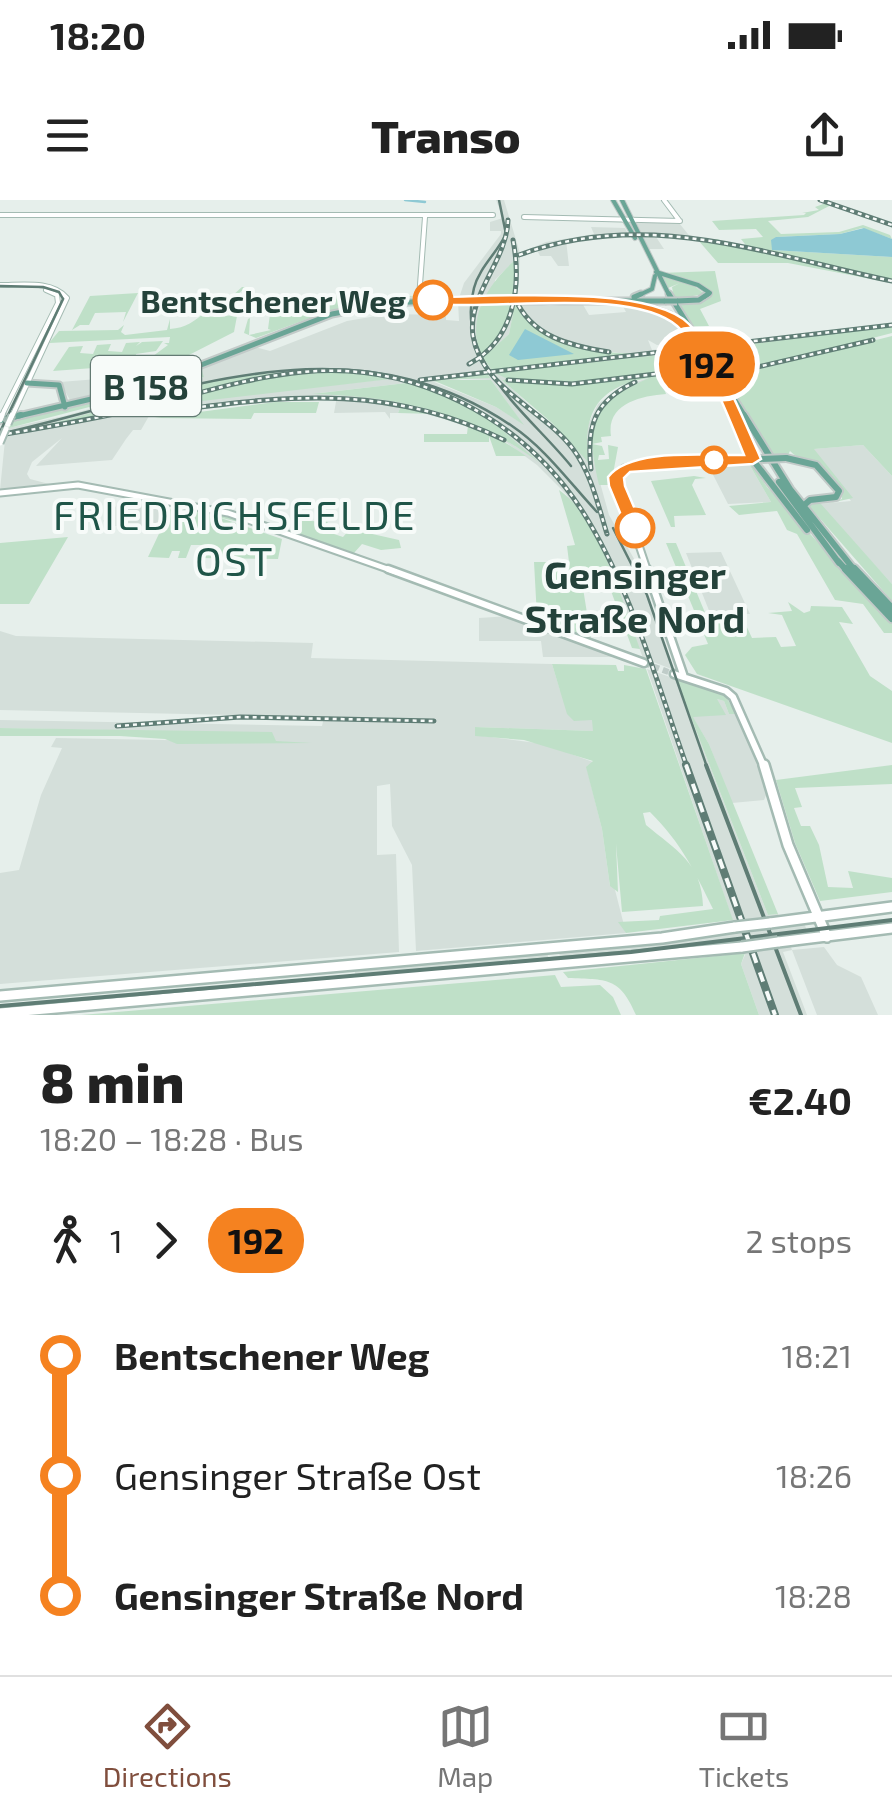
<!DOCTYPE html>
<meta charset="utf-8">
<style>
:root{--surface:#fff;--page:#f2f2f2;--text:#222;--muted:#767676;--line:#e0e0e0;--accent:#804e3d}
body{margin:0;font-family:"Exo 2",sans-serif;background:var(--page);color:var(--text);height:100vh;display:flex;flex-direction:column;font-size:38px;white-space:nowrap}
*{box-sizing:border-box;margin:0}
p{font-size:32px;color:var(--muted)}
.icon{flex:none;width:55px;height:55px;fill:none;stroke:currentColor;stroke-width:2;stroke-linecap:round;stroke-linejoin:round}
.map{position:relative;height:815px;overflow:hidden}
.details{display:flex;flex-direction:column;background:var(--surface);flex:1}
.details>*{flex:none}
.badge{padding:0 20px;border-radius:32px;font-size:35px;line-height:65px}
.map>.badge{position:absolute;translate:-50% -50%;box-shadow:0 0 0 5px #fff}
.legs{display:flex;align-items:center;gap:15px;height:110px;padding:0 40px;font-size:32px}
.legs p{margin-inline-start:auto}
.headline{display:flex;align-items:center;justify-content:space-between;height:170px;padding:0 40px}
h1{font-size:55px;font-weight:800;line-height:75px}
ul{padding:0 40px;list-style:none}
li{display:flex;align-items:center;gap:35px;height:120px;font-size:38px}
li i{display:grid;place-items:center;width:15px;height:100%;margin:0 12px;background:currentColor}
li i::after{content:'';width:25px;height:25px;margin:-12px;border:8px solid;border-radius:50%;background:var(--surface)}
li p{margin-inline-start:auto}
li:first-child i{background:linear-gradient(#0000 50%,currentColor 0)}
li:last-child i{background:linear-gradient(currentColor 50%,#0000 0)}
.status{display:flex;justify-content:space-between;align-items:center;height:70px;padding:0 50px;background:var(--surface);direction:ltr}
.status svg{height:28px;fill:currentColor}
header{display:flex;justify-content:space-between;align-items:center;height:130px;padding:0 40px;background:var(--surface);font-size:45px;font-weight:800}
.tabs{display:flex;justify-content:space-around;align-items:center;height:140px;border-top:2px solid var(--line);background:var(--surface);font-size:28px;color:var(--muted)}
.tabs a{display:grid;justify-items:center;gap:5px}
.tabs .active{color:var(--accent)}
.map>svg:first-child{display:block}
</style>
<div class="status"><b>18:20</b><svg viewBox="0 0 49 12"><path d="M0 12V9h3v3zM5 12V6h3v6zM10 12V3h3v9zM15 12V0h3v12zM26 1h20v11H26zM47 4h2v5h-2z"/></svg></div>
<header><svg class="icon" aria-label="menu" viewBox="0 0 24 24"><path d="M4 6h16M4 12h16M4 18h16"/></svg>Transo<svg class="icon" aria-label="share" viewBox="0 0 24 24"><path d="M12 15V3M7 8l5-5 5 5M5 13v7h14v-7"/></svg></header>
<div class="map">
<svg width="892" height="815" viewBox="0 0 892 815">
<rect width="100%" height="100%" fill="#e6efeb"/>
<path fill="#d4dfda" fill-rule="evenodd" d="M496,0h8l16,53 26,-11 48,-8 -3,-7 34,1 3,6 -62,6 3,26h-11l-7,-10h-11l-2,-4 10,-6 -28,11 -3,45 33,4 32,-3 7,12 37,-3 -5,-9 24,4 30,13 16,22 -34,3 -9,-5 4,10 32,-5 12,6 -200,22 57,10 114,-11h41l-41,3 -44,13 -14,10 -19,28 4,35 15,54 28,49 37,106 -31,-12 -37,-97 -40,-67 -29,-29 -34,-25 -71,-30 -30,-7 -4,10h-8v6l-5,-7 -51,1 3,-17h-26l-162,20 -8,14h-8l-7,9 -14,21 -76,6 26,-28 -30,24 -5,12 3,5 19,5 -49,6 5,-50h-5l1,-15 2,4 61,-13 139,-38 -2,-10 50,-22 19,5 77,-30 41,-7 58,1v5l13,1 -1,-20 6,-18 37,-49v-3h-11v-9l13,-4zM514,61l-6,66 -16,21 3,-68zM515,107l15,18 38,19 62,11 -137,15 -10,-11 26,-25zM316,168l7,1 -65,7 -191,46 137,-40zM365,172l31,6 -240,27 115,-29zM658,175l-35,11 -25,18 -13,27 3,29 -84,-79 74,3zM462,179l29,1 31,43 -26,-16 -62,-25zM415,182l68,31 48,43 -40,-25 -50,-20 -64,-14 -57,-4z
M636,22l43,1 13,16 -36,-2 8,12h-15z
M142,172l-10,10 5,1 -67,17 -10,-18 63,-5z
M863,245l29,31v108l-73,-80 32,-3 -38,-52z
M749,264l22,38 -43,2 -20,-39z
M123,298l43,8 -9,20h-47l-7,-5z
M721,352l29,62 -40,-1 -24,-60z
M512,416l103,39v2h-72l-2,-16h-62v-23z
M0,431l16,5 297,7 -2,15 241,6 8,26 33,30v11l-117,-4 -1,8 69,9 49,18 1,9 -7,-2 15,60 8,57h4l12,47 -210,18 -4,-86 -20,-39 -2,-42 -13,2v69l19,-1 3,98 -399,32v-111l19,-3 22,-75 21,-47 -11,-1 5,-9 215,4 1,-9 -272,-5v-8l322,6 2,-9 -324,-7z
M647,469l29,10 92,236 10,-1 4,9 21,-2 6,14 -21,3 4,12 32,-3 13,18 24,12 17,38h-61l-25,-65 -9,2 24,63h-48l-18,-51 4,-9 -4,-11 -181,14 -1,-6 177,-22z
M717,499l7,2 5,13h7l23,54 8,25 -3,7 -32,3 -23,-59 -17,-28h19z
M547,753l2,6 -194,17v-6z"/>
<path fill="#bfe0c8" d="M826,3l7,1 -25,13 -40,4 13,13 58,-2 24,-7 27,10 2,4 -30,-11 -22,6 -64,3 -3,13 119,7v26l-104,-20h-70l-20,-23 22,-1 -5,2 33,7 -7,-9 22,-2 -7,-8 -37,1 -7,-9 92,-6 2,-2h-4l17,-3 -4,-3z
M515,60c-3,38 1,73 -34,96 -15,-37 6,-71 34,-96z
M715,71l6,30 -21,8 9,17 -17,1 -15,-25 29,-3 5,-7 -24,-11 18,13 -31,5 -2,-12 8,-4 -12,5 -8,-12 5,1 -5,-4z
M242,87h4l-9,8 6,2 -8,2 7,1 -14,2 -9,7 1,7 24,-1 -7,1 -3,16 -47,24 -38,3 19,-14 -4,-2h5l1,-6 -121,6 10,-12 59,-1 6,-5 -3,7 4,3 42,-5 3,-11v10c32,-2 38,-30 62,-33z
M138,93l-15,29 3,-10 -31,1 -6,12h-9l-8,5 18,-34z
M359,95l57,1 -87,15 -73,27 -12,-5 4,-14 2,-1 -1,17 22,-5 -3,-1 2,-15 -22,2 6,-4 -4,-3h5l3,-13z
M515,104c22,43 83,49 126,50l-149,16 -9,-12 26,-24z
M892,126v7l-116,30 -57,7 -13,-20z
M892,136v140l-29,-31 -49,4 39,49 -23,5 12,-4c-4,-31 -37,-33 -52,-48l-2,4 -16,1 -52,-84 48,-5z
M163,141l-7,10 -20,3 -2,11 -81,6 16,-24 14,-1 -3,7 13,1 4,-9 14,-1 -3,7 14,1 4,-9 14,-1 -4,4 6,-4z
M696,151l2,4 -18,2 6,9 19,1 14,23 -10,1 1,3 -36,2 -4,-8h-6l2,6c-26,2 -60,10 -55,42l-10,1 1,5 -10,2 10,2 3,9h-6l-1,5 11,-1 -1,-14 10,2 -7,38h-12c-15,-66 -10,-80 50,-107 -52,9 -66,34 -61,84l-36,-39 -50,-43h8l-15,-7z
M201,168l3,9 -195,51 5,-9 100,-22z
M327,168l72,10 -249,29 104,-28 82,-8 -78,5 -111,29 -112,23 187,-50z
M487,173l3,5 -56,2h57l33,45 -28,-18 -66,-28z
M415,182l68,31 57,50c-69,-51 -143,-67 -228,-69z
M275,202h44l-3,11h-62l-3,6 -97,-1z
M402,203c45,10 86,26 124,53h-30l-7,-20v6h-65v-8h43l1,-9 -34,-11 -36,-1z
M736,263h14l3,3 14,21 125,136v10h-8l-21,-29 -28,-4 -38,-66 -10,-4 -10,-19 -38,4 -10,-9 42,-4 -22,-38z
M694,276l12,2 -11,1 -3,6 14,30 -32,1 1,11h-4l-20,-46z
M559,290c38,25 65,115 81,159l-8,-1 -21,-57 -29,-9 9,56 -54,-21 -3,-55h35l-2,-16 8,-1z
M812,302l9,2 71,80v17l-83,-95z
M173,304l11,2 -8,14 9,-1 4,-9 -3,-4 60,14 -3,3 -25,-6 64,22 -4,20 -81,-1 7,-13h-13l-5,13h-8l2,-7h-8l-3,7 -21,-1z
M295,320l33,2 -7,8 10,3 10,-7 -7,8 9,3 7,-8 49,11 2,8 -20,2 -19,-6 -8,9 -64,-22z
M68,337l-39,67h-29v-61z
M666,343h10l30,72 7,5 30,-1 9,19 24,-1 5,10 15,-1 -14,-31 -14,-2 24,-2 -4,-9 16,11 6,-2 1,-5 31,1 11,17 -14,-2 31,54 22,15v52l-195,-69 -12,-19 7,-8 16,-3z
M552,464l64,1 2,6h6v-6l22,4 87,251 -107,13 -8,-11 41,-2 1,-4 53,-7c-19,-39 -31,-65 -63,-97l-7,1 3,12c30,25 56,38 57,81l-81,6 -6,-68 2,48 -8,-6 -8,-57 -16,-62 7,-6 -69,-21 -49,-4v-9l118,4 -1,-11 -18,1 -7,-7z
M676,479l49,16 11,19h-7l-5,-13 -7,-2 9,16 -33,2 16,27 69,170 -10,1z
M0,528l272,4 4,9 36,2 -135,1 -12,-5 -45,-3h-120z
M892,565v19l-97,4 7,19 -8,1 7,18h9l9,19 9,42 25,1 -5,-17 44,7v14l-72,9 -25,-58 -19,-63z
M745,753l-4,11 18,51h-123c-17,-39 -29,-35 -68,-37l-5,-6z
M555,775l6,12 39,-2 13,12 8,18h-540z"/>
<path fill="#8ec9d4" d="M864,28l28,11v18l-120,-7 -1,-10 5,-3 64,-3z
M525,129l49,25 -56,6 -9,-5z"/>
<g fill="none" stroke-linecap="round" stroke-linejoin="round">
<path stroke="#8ec9d4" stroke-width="2.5" d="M405,0l20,2"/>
<path stroke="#bfccc8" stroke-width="6" stroke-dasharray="6 4" stroke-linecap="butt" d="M644,463l30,11"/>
<defs>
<path id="secondary-far3" d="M664,0l15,20
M0,15h493
M524,17l156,4
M0,85c22,0 52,-5 67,13l-52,112
M419,98l6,-81
M4,211l54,-108 -1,-8 -11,-5"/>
<path id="secondary-far2" d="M0,293l78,-8 150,28 168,59
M648,372l-32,-95 8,-9 16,-5 113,-4"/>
<path id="secondary-far1" d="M388,369l256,94
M647,369l37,108
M674,474l52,17 7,6 31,70"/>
<path id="secondary" d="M764,565l24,80 39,92
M770,723l122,-16
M778,742l114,-14
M0,796l662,-58 73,-11
M0,813l742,-66"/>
<path id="primary-far3" d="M613,0l22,38
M622,0l48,97
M656,72l42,13 12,8 -6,4
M635,97l17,-8 3,-13"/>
<path id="primary-far2" d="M669,94l77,124
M634,97l7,-3
M485,100h22
M522,101h143
M677,101l22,-1 9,-6
M642,105l28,10 15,12
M27,183l32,2 6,22
M728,198l8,20
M10,218l137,-32 185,-72 59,-11 59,-3"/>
<path id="primary-far1" d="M735,215l21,49 51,66
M744,215l46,74 66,83
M0,220l21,-5
M786,258l30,7 23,26 -3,6 -26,3 -8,7
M779,282l60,81
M838,361l10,11"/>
<path id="primary" d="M846,369l46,49
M854,369l38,40"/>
</defs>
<use href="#secondary-far3" stroke="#a4bbb3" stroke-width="6"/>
<use href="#secondary-far2" stroke="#a4bbb3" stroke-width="9"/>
<use href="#secondary-far1" stroke="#a4bbb3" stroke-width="11"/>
<use href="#secondary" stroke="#a4bbb3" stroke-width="14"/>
<use href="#primary-far3" stroke="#c2cac8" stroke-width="6"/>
<use href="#primary-far2" stroke="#c2cac8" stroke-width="9"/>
<use href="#primary-far1" stroke="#c2cac8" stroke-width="10"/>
<use href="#primary" stroke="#c2cac8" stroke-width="12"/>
<use href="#secondary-far3" stroke="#fff" stroke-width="4"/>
<use href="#secondary-far2" stroke="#fff" stroke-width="5"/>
<use href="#secondary-far1" stroke="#fff" stroke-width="6"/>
<use href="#secondary" stroke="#fff" stroke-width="9"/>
<use href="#primary-far3" stroke="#6aa596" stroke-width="4"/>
<use href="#primary-far2" stroke="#6aa596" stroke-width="5"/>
<use href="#primary-far1" stroke="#6aa596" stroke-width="6"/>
<use href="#primary" stroke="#6aa596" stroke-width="8"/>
<path stroke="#5f7d75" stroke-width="2.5" d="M499,0l7,34c-9,19 -27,34 -32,54 -20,74 56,127 97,178
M0,86l43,1 16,5 4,7 -63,133
M0,234c174,-39 347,-120 512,-8 33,22 58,57 85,86
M613,328l34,67 60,172"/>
<path stroke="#5f7d75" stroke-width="4" d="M706,565l95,250
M0,806l631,-54 261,-32"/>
<defs>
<path id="rail-far1" d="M820,0l72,25
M508,20c-1,41 -41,75 -35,116 8,52 71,74 100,113 18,24 25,56 34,85
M519,55c129,-47 245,-1 373,26
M515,98c16,39 56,48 94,54
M469,164c45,-24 53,-77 44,-124
M420,180l472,-55
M508,180l64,4 92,-11 85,-4 124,-29
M178,210c118,-16 216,-24 326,30
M0,235c47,-8 95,-16 141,-27 54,-13 107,-31 162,-36 109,-11 218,45 278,137 50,78 75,172 106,258
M591,269c-5,-44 4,-68 44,-87
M117,526l123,-9 194,4"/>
<path id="rail" d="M686,565l89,250"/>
</defs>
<use href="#rail-far1" stroke="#5f7d75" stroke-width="5"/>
<use href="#rail" stroke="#5f7d75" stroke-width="8"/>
<use href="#rail-far1" stroke="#f7fbf9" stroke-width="2.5" stroke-dasharray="4" stroke-linecap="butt"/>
<use href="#rail" stroke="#f7fbf9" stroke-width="4" stroke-dasharray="10" stroke-linecap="butt"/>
<defs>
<path id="secondary-bridge-far2" d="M1,218l3,-7
M11,218l4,-8"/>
<path id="secondary-bridge-far1" d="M0,220l2,-5
M8,224l4,-9
M0,243l6,-14"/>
<path id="secondary-bridge" d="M735,727l35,-4
M742,747l36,-5"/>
<path id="primary-bridge-far1" d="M450,100h35
M507,100l15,1
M665,101h12"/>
<path id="primary-bridge" d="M760,259l26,-1"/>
</defs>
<use href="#secondary-bridge-far2" stroke="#a4bbb3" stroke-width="6" stroke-linecap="butt"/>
<use href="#secondary-bridge-far1" stroke="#a4bbb3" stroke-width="9" stroke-linecap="butt"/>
<use href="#secondary-bridge" stroke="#a4bbb3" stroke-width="14" stroke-linecap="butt"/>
<use href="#primary-bridge-far1" stroke="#c2cac8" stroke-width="9" stroke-linecap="butt"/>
<use href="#primary-bridge" stroke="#c2cac8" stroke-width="10" stroke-linecap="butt"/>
<use href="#secondary-bridge-far2" stroke="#fff" stroke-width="4"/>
<use href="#secondary-bridge-far1" stroke="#fff" stroke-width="5"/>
<use href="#secondary-bridge" stroke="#fff" stroke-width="9"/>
<use href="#primary-bridge-far1" stroke="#6aa596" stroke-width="5"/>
<use href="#primary-bridge" stroke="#6aa596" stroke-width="6"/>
</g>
<path fill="#f58220" stroke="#fff" stroke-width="2.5" d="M433,97c57,0 217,-13 256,27 27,28 56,98 72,135l-8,5 -123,8 -6,6 1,8 18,42 -2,4h-13l-19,-46 -1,-9c23,-30 99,-21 136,-22 -14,-34 -41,-105 -67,-129 -47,-40 -186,-14 -249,-23z"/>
<g fill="#fff" stroke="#f58220" stroke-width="5">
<circle cx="433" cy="100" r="18"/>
<circle cx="714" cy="260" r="12"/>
<circle cx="635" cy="328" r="18"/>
</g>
<g text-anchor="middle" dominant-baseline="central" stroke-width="8" stroke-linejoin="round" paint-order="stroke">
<g font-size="32" font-weight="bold" fill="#24423a" stroke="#f7fbf9" text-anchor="end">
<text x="406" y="100">Bentschener Weg</text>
</g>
<rect fill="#f7fbf9" stroke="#637a73" stroke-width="2.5" x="91" y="156" width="110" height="60" rx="8"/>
<g font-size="35" font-weight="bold" fill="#24423a">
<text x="146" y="186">B 158</text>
</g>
<g font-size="38" font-weight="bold" fill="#24423a" stroke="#f7fbf9">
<text x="635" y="374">Gensinger<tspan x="635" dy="44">Straße Nord</tspan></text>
</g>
<g font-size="40" letter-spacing="2.5" fill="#1f5548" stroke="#f7fbf9">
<text x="235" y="314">FRIEDRICHSFELDE<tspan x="235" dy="46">OST</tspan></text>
</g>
</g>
</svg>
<b class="badge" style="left:707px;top:164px;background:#f58220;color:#111">192</b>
</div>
<section class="details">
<div class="headline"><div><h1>8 min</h1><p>18:20 – 18:28 · Bus</p></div><b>€2.40</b></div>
<div class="legs"><svg class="icon" aria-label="walk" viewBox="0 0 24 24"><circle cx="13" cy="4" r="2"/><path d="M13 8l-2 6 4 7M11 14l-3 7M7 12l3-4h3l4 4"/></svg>1<svg class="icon" aria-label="forward" viewBox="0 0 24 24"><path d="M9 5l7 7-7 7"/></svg><b class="badge" style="background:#f58220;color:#111">192</b><p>2 stops</p></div>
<ul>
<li><i style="color:#f58220"></i><b>Bentschener Weg</b><p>18:21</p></li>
<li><i style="color:#f58220"></i><span>Gensinger Straße Ost</span><p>18:26</p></li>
<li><i style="color:#f58220"></i><b>Gensinger Straße Nord</b><p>18:28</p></li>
</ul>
</section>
<nav class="tabs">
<a class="active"><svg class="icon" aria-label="directions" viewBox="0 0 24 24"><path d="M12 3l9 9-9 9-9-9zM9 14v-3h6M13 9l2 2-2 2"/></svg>Directions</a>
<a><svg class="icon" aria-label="map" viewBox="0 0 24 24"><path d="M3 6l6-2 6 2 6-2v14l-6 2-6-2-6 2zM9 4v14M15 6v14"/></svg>Map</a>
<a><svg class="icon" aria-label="tickets" viewBox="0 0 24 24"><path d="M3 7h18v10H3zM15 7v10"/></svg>Tickets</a>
</nav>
